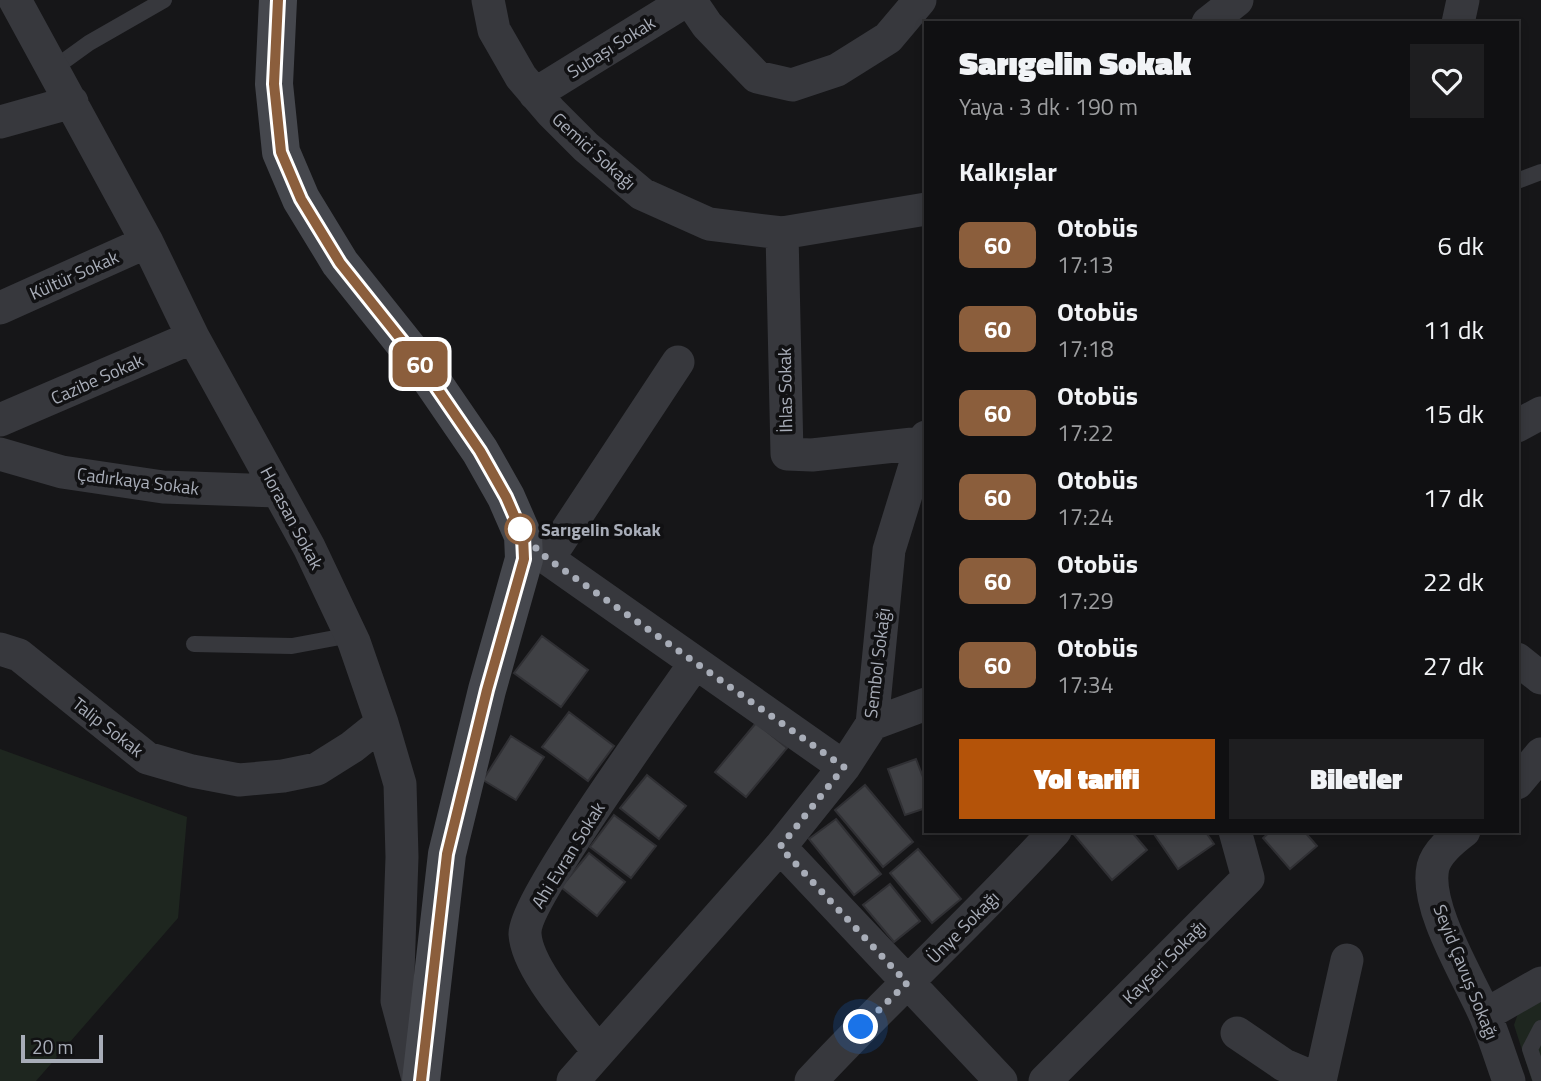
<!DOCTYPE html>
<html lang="tr">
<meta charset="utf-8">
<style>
:root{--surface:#101012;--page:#1e1e20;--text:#f1f3f6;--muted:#9c9d9f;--line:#303032;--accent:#b45309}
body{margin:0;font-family:"Titillium Web",sans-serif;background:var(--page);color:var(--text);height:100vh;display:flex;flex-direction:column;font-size:26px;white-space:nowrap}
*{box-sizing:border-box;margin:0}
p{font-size:23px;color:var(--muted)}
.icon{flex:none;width:38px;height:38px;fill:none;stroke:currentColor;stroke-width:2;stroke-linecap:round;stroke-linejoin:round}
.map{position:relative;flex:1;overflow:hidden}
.side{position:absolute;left:924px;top:21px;width:595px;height:812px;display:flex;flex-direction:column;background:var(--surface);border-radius:0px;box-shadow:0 4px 10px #0003,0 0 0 2px var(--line)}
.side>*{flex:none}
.badge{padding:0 14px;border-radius:10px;font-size:24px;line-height:46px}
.scale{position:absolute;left:21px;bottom:18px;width:82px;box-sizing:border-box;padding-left:7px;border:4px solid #a8adb8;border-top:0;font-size:19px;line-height:24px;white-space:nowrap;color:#a8adb8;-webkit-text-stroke:5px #111113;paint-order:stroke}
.you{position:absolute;width:35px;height:35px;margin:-18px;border:5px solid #fff;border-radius:50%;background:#1a73e8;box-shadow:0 0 0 10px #1a73e833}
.map>.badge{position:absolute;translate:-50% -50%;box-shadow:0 0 0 4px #fff}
h2{padding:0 35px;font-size:26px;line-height:63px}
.round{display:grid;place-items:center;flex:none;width:74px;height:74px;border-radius:0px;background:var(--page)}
.overview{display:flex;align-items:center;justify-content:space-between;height:119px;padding:0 35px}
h1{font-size:33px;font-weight:800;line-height:52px}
.button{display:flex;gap:14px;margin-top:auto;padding:14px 35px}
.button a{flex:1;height:80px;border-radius:0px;background:var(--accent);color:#fff;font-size:28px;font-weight:800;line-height:80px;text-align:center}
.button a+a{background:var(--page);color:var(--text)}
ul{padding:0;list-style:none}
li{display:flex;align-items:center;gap:21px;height:84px;padding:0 35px}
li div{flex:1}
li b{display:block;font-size:26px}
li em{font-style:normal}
li .badge{min-width:77px;font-weight:700;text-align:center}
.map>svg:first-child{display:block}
</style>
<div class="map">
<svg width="1541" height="1081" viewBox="0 0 1541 1081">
<rect width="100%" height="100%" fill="#161618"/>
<path fill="#1e261f" d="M0,749l187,68 -9,101 -142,163h-36z
M1541,989v92h-9l-18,-56 9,-26z"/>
<path fill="#404145" stroke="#303034" stroke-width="2" d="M542,636l46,34 -27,37 -47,-34z
M569,712l45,34 -26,35 -46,-34z
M756,723l31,25 -41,49 -31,-25z
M511,736l33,21 -28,43 -33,-20z
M916,759l10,26v23l-21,7 -17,-46z
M647,775l39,31 -27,33 -39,-31z
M865,785l48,57 -30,25 -48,-57z
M614,815l42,31 -25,32 -41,-31z
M836,819l45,55 -27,21 -45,-56z
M1071,831h60l16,19 -35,30z
M1152,831h53l9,13 -36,25z
M1271,831h33l13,15 -27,23 -27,-31z
M918,849l43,50 -29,24 -42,-50z
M589,853l36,29 -28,34 -36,-29z
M890,884l30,37 -26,21 -31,-37z"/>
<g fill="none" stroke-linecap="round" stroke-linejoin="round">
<path stroke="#37383d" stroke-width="16" d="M53,69l36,-26 75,-43
M1517,181l24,-9
M194,644l98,2 59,-11
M1541,1028l-11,21 11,32"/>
<path stroke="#37383d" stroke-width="33" d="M15,0l132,242 46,95 116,210 45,95 28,81 18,61 2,73 -5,144 21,78
M488,0l6,30 27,47 30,35 35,35 56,47 67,30 73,9 144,-24
M690,0l17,25 50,52 35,8 45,-15 51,-32 32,-38
M1208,23l29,-23
M1458,23l5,-23
M535,94l152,-94
M0,122l72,-20
M782,233l5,221 25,1 110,-12
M0,308l147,-66
M0,420l193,-83
M1517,426l24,-13
M0,454l62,18 101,15 115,4
M523,536l25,23 296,208
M548,559l130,-197
M0,649l19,6 128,103 45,13 47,9 44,-4 34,-7 35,-22 30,-24
M1517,659l24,19
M872,724l54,-20
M1517,783l24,-29
M1464,831c-12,9 -27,21 -31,36 -9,40 36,111 52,148 9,21 16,44 24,66
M780,847l221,234
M1485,1015l56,-32
M1237,1033l47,32 35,15
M598,1051c-22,-29 -71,-82 -73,-117 -2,-33 143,-231 170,-271
M573,1081l207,-234 64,-80 28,-43 17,-174 33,-107 4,-6
M811,1081c79,-85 165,-163 244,-250
M1045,1081l203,-203 -13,-47
M1320,1081l27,-121"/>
<path stroke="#45474d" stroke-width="38" d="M278,0l-4,84 7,68 20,47 39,64 79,99 61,89 26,46 17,39 1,23 -37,131 -40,164 -26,227"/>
</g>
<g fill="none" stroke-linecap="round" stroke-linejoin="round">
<defs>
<path id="line" d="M278,0l-4,84 7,68 20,47 39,64 79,99 61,89 26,46 17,39 1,23 -37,131 -40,164 -26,227"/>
</defs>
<use href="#line" stroke="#fff" stroke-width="16"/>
<use href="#line" stroke="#8b5e3c" stroke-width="10"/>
<path stroke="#a8adb8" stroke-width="7" stroke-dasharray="0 12.6" d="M520,529l3,7 25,23 296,208 -64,80 127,136 -46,44"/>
</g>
<circle fill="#fff" stroke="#8b5e3c" stroke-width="3.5" cx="520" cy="529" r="14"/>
<g text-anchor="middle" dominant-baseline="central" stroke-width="7" stroke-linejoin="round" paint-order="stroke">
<g font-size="18" fill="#a8adb8" stroke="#111113">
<text transform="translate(611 47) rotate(-32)">Subaşı Sokak</text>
<text transform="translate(594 151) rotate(42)">Gemici Sokağı</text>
<text transform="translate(74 275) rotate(-24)">Kültür Sokak</text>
<text transform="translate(97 379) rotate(-24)">Cazibe Sokak</text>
<text transform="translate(785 390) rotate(-91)">İhlas Sokak</text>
<text transform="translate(138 481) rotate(7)">Çadırkaya Sokak</text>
<text transform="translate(292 518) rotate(62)">Horasan Sokak</text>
<text transform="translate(877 663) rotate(-83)">Sembol Sokağı</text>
<text transform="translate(108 727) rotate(38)">Talip Sokak</text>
<text transform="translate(568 855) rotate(-58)">Ahi Evran Sokak</text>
<text transform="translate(963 927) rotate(-45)">Ünye Sokağı</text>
<text transform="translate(1164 962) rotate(-45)">Kayseri Sokağı</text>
<text transform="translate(1466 972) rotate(68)">Seyid Çavuş Sokağı</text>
</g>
<g font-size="18" font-weight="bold" fill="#a8adb8" stroke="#111113" text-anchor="start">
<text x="541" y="529">Sarıgelin Sokak</text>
</g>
</g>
</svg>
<div class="scale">20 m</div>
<div class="you" style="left:861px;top:1027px"></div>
<b class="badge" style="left:420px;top:364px;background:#8b5e3c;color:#fff">60</b>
<section class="side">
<div class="overview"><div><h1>Sarıgelin Sokak</h1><p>Yaya · 3 dk · 190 m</p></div><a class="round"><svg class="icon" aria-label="heart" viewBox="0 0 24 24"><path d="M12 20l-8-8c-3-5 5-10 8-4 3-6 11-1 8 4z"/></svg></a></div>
<h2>Kalkışlar</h2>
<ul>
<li><span class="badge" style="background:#8b5e3c;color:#fff">60</span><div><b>Otobüs</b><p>17:13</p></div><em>6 dk</em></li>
<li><span class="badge" style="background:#8b5e3c;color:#fff">60</span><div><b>Otobüs</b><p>17:18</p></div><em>11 dk</em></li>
<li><span class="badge" style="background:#8b5e3c;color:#fff">60</span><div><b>Otobüs</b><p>17:22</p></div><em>15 dk</em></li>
<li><span class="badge" style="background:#8b5e3c;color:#fff">60</span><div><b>Otobüs</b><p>17:24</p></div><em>17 dk</em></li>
<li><span class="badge" style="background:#8b5e3c;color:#fff">60</span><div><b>Otobüs</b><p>17:29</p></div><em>22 dk</em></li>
<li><span class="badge" style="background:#8b5e3c;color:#fff">60</span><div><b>Otobüs</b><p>17:34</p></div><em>27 dk</em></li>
</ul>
<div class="button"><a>Yol tarifi</a><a>Biletler</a></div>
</section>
</div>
